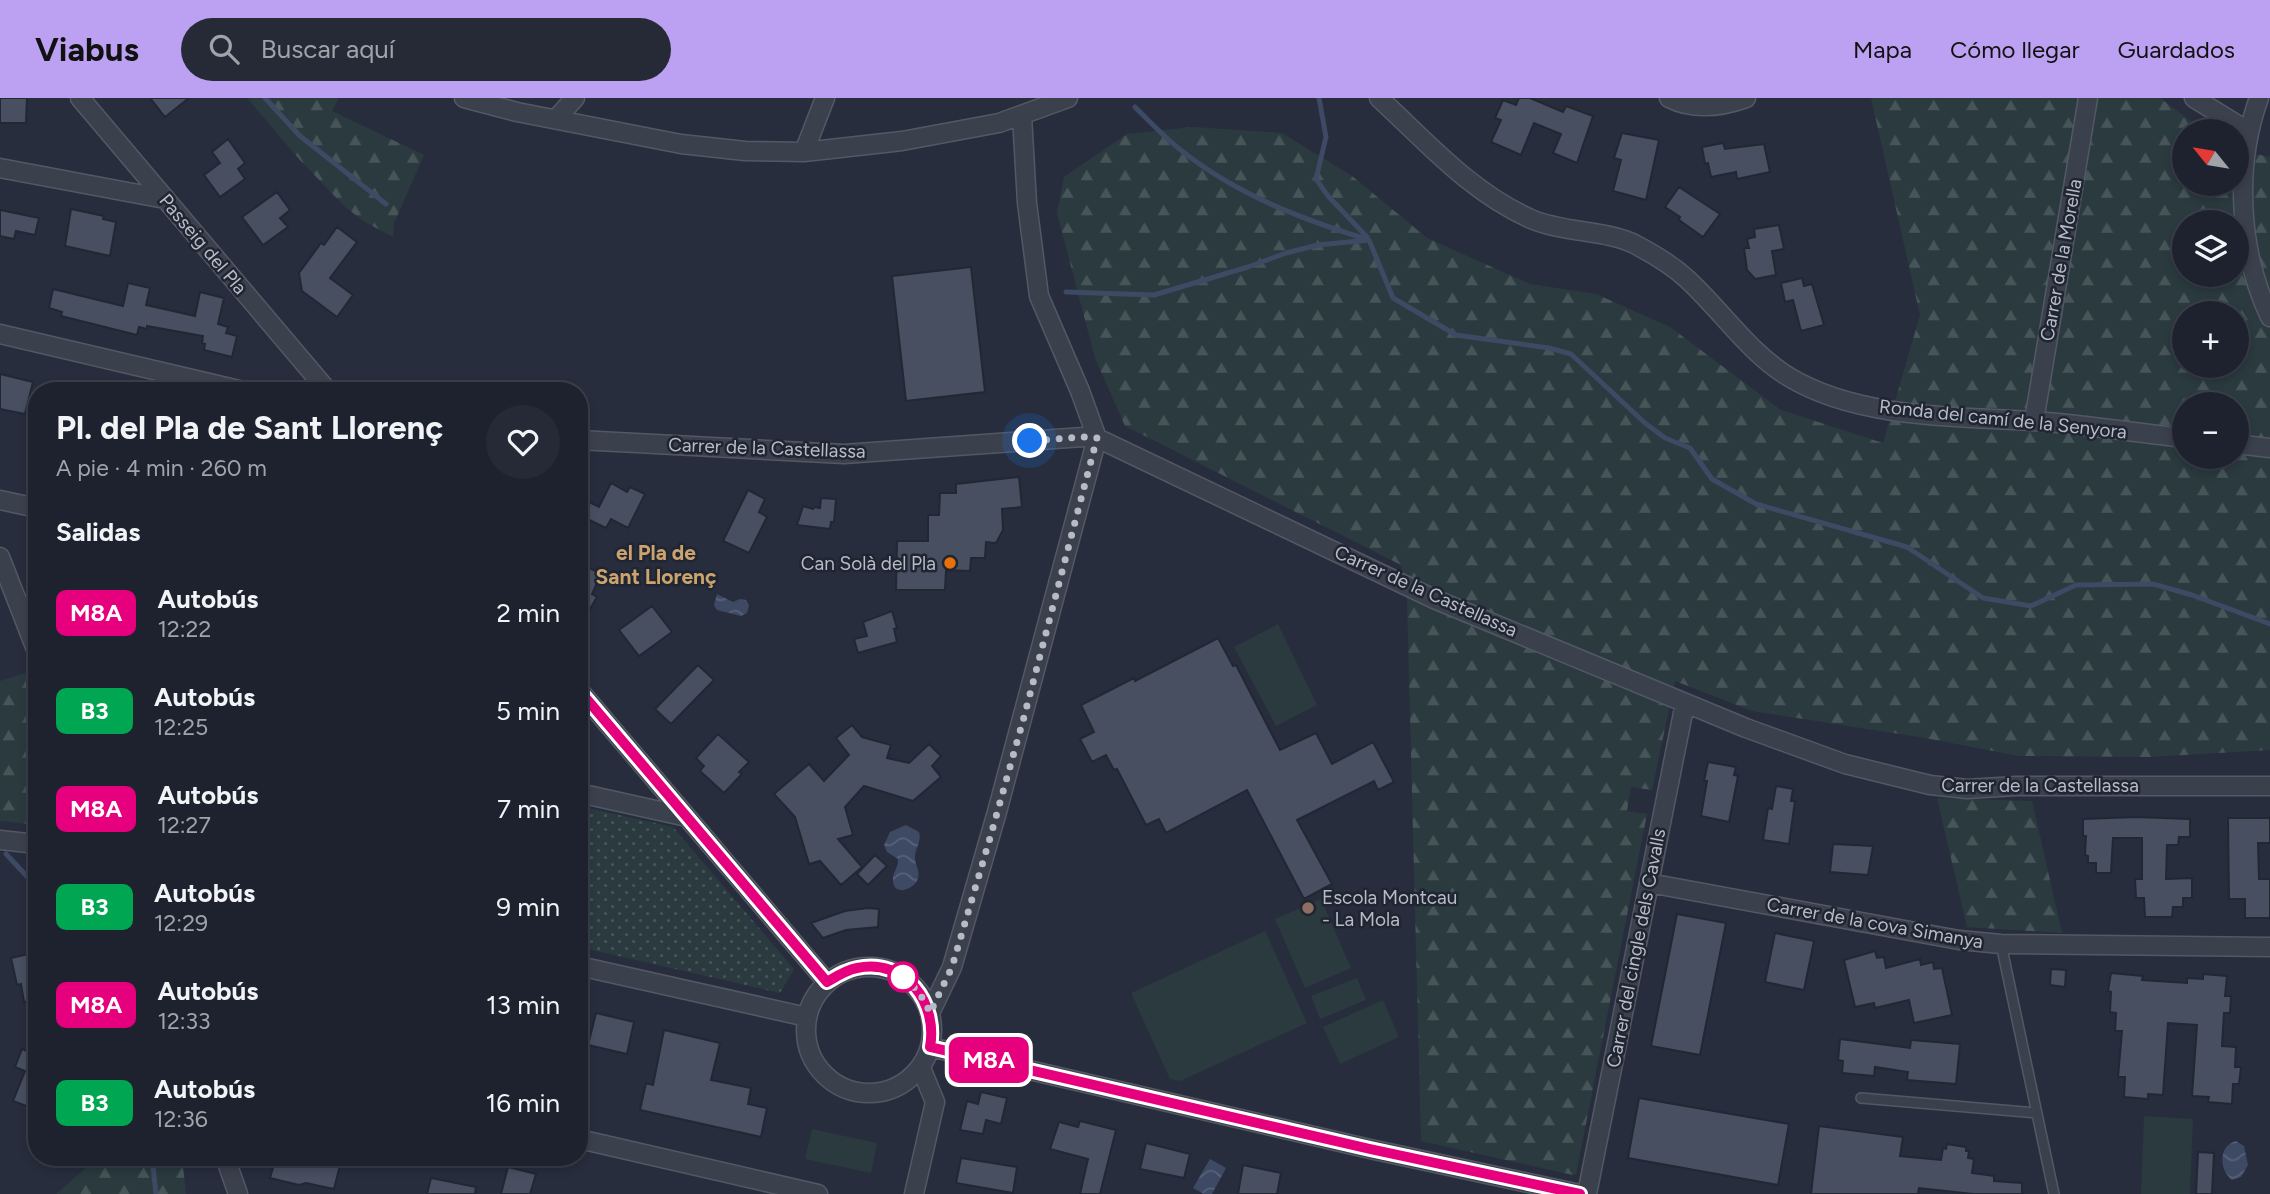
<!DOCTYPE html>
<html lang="es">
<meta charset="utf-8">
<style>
:root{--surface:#1d222e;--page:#252a36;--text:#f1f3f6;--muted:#a0a4aa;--line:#3b3f4a;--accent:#bca0f2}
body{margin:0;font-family:Figtree,sans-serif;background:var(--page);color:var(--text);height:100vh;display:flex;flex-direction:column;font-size:26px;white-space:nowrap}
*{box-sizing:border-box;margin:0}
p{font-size:23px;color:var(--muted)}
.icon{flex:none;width:38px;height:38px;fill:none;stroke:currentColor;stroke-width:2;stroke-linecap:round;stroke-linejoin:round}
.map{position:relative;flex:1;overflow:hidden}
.sheet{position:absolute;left:28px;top:284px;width:560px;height:784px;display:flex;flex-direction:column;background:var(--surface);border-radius:28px;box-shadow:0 4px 10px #0003,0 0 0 2px var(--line)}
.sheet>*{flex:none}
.badge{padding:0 14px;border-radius:10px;font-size:24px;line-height:46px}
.needle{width:46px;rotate:300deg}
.buttons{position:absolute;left:2172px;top:21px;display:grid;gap:14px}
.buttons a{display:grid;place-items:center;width:77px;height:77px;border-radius:50%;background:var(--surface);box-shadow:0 4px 10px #0003,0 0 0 2px var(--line);font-size:35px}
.you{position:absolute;width:35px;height:35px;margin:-18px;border:5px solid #fff;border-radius:50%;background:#1a73e8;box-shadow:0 0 0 10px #1a73e833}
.map>.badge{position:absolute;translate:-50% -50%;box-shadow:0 0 0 4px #fff}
h2{padding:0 28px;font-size:26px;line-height:63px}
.round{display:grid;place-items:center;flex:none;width:74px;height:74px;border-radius:37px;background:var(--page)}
.head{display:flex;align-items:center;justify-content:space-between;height:119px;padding:0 28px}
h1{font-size:33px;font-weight:700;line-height:52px}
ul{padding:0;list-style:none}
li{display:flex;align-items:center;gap:21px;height:98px;padding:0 28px}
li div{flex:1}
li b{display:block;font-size:26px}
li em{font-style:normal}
li .badge{min-width:77px;font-weight:700;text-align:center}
header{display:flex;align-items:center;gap:42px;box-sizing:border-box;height:98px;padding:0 35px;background:var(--accent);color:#111}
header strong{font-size:33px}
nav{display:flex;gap:38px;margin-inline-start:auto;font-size:24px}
.search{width:490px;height:63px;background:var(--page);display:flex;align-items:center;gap:18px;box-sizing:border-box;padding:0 24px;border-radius:38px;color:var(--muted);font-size:26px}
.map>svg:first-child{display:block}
</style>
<header>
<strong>Viabus</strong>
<div class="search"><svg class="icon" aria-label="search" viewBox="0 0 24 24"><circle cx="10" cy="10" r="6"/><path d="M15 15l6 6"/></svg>Buscar aquí</div>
<nav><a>Mapa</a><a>Cómo llegar</a><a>Guardados</a></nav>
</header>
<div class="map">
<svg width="2270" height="1096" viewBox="0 0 2270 1096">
<defs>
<pattern id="green-dots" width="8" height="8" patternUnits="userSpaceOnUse" patternTransform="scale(1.75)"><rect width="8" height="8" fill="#2a3a3f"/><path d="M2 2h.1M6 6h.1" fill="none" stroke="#475559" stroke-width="1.8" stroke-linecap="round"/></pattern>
<pattern id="forest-firs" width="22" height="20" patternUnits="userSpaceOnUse" patternTransform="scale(1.75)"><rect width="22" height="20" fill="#2a3a3f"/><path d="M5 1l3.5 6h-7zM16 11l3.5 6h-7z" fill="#475559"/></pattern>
<pattern id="water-waves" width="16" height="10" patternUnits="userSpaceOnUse" patternTransform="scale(1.75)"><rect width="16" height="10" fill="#3e4964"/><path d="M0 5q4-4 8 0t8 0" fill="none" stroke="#586179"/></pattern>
</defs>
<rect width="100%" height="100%" fill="#272d3d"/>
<path fill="url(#green-dots)" d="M579,708l94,21 121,142 -14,24 -201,-46z"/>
<path fill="url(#forest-firs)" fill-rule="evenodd" d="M247,0h92l-7,13 92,44 -30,68 -1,14 -28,-15 -20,-15 -46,-48z
M1871,0h289l44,33h-20v53h52l1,-34 33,7v593l-120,7 -131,-1 -94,-18 -173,-27 -77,-30 -23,109 -21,-3 -4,24 20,3 -71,360 -3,1 -152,-34 -14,-540 -6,-36 -276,-139 -30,-68 -38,-145 7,-36 63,-43 66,-7 89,6 70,43 75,62 103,46 66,10 74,33 111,83 102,33 37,-128zM2184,124h52v53h-52zM2184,215h52v53h-52zM2184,306h52v53h-52z
M29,574l8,20v133l-37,-4v-140z
M1937,700l95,3 30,132 -95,-6z
M91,1059h91l4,37h-130l31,-27z"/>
<path fill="#2a3a3f" d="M1278,526l39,81 -41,21 -42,-79z
M1321,801l30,69 -46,20 -30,-69z
M1265,833l42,92 -127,58 -10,-2 -39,-86z
M1357,880l9,22 -46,19 -9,-23z
M1383,902l16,37 -59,27 -17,-37z
M2144,1018l49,3 -3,75h-49z
M812,1031l65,14 -6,30 -66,-14z"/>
<path fill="url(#water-waves)" d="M717,496l16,8 7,-3 6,1 3,5 -2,8 -6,3 -24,-6 -3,-5z
M906,727l13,7c3,11 -5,17 -4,27 1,8 6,13 2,22 -5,9 -24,15 -24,-1 -1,-8 6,-12 5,-21l-11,-7 -3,-7 6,-13z
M2236,1043l8,5 4,19 -7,12 -9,3c-13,-10 -14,-34 4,-39z
M1210,1061l16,9 -14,26h-8l-11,-6z"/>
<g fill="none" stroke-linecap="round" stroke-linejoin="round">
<path stroke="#3e4964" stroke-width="5" d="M265,0l35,38 86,68
M1319,0l7,39 -10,42 12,17 39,41
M1135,9c15,15 30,31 47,44 54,43 119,68 184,88
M1066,194l88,3 94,-28 38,-14 32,-8 51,-5 24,58 63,37 93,13 22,6 74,69 20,15 25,10 22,31 44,25 151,43 76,51 48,8 45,-21 77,-1 39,11 78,29
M6,756l31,33
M152,1059l4,37"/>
</g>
<path fill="#484f60" stroke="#222734" stroke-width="2" d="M0,0h27l-1,25h-26z
M150,0h39l-24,19z
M1519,0h11l33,14 3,-6 27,10 -16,47 -24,-10 8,-19 -27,-11 -13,32 -30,-13 10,-22 -6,-2 8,-18 13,5z
M1622,35l37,7 -13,60 -33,-9 8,-31 -7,-2z
M228,41l17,24 -7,6 7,10 -25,18 -16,-22 16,-12 -8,-11z
M1723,45l2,6 39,-5 6,28 -33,7 -1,-7 -25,5 -3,-14 -3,1 -3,-17z
M1679,89l41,27 -17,23 -24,-17 1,-3 -15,-10z
M277,94l13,18 -10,8 8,9 -25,18 -21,-28z
M71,111l33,7 -1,3 13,3 -6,34 -45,-10z
M0,112l39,8 -4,17 -19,-4 -2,8 -14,-3z
M1779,127l5,24 -12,2 4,24 -21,4 -8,-9 -3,-22h5l-2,-9 8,-2 -1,-8z
M337,129l20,15 -27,36 23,17 -16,22 -35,-26 -3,-18 22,-30 3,2z
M971,169l14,125 -79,9 -14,-125z
M1802,180l2,8 8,-2 12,41 -23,6 -8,-31 -8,2 -4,-19z
M128,185l22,5 -4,17 49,11 5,-24 24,6 -6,26 10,3 -2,6 11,3 -5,21 -28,-7 1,-6 -3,-1 1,-7 -56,-10v3l-8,-2 -2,8 -76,-19 1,-4 -13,-4 4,-19 70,17z
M0,276l33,8 -8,32 -25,-5z
M1019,379l3,30 -20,2 1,21 -7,13 -10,-1 -1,16h-14l-1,13 -24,-1 -1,20h-49l1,-49h31v-26h11l1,-22h16v-9z
M611,385l16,9 3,-5 15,7 -17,34 -17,-9 -5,9 -27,-13v-18l20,10z
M748,392l17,9 -6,13 8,5 -18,36 -26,-12z
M821,400l15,1 -2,23h-3l-1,7 -33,-4 6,-19 10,3 1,-2 6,1z
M586,468l15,8 -9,20 5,3 -18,31v-61l5,2z
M652,508l20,26 -33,24 -20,-26z
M892,513l5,17 -3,1 3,13 -39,11 -4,-14 13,-3 -4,-14z
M1218,540l15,28 3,-1 44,85 36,-17 16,31 41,-22 21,40 -16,8 -4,-9 -77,39 35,64 -28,15 -57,-109 -81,43 -7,-14 -13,6 -29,-56 -3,1 -8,-15 -14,7 -12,-23 14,-7 -13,-27 53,-27 1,3z
M698,567l16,15 -43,44 -16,-15z
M852,627l10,12 29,8 -4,13 22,5 20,-19 12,12 -9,10 9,11 -28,24 -49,-15 -19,21 8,28 -15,4 24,28 -21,18 -21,-24 -11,3 -14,-47 -21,-23 35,-30 15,17 25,-26 -13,-17z
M718,636l31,28 -10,10 3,2 -18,19 -24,-22 4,-5 -8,-8z
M1708,664l28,5 -2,8 4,1 -9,46 -28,-6 6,-35h-3z
M1776,688l17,3 -2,12h4l-6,43 -26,-4 5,-32 4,1z
M2136,719l54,2v18h-11l-1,8h-11l-1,34 26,-1v20h-9v9h-10l-1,10h-27l-1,-19h-8l-1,-19h7v-41h-29l-2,35h-15v-10h-8v-7l-3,-1 1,-19h-3v-17z
M2228,720h42v25h-12l1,36h11v39h-25v-19h-16z
M1833,746l40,2 -5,29 -38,-3z
M875,757l12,11 -19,19 -11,-11z
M868,810l11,1 -1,18 -32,3 -23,8 -12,-15 34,-12z
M1677,816l49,9 -26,132 -49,-9z
M1775,835l39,8 -10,49 -39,-8z
M1875,853l2,7 7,-1 2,11 34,-9 1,6 12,-3 1,7 8,-1 10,47 -38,8 -5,-23 -34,8 -1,-5 -19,4 -11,-47z
M37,854v48l-13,2 -3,-18 -4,1 -6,-27z
M2051,871l15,1 -1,17 -15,-2z
M2111,875l32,3 -1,4 45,3v-5l16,1v-5l24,2 -2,20h6l-1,17h-6l-2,33 14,1 -1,20h6l-2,17h-6l-1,20 -24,-2 1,-5 -17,-1 5,-71 -29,-2 -5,72 -15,-1v5l-24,-2 1,-20h-7l4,-46h-7l1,-18 -6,-1 1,-20 -3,-1z
M596,915l38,9 -7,32 -39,-9z
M664,932l56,13 -9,37 40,8 -3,16 19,4 -6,29 -121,-27 6,-27 7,2z
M1840,941l70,9 1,-8 49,4 -4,40 -49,-4 1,-8 -33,-5 -1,9 -32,-3 1,-12 -5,-1z
M36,945l1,1v66l-24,-9 12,-30 -10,-4 7,-18 10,4z
M981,994l26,6 -6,26 -15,-4 -3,14 -23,-4 7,-29 11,3z
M1639,1000l150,26 -11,61 -150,-27z
M1080,1023l36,9 -16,64h-20l8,-35 -38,-10 9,-27 19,5z
M1819,1028l84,11 -3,19 41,4 2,-12 3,1 1,-5 19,3v4h3l-1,7 6,1 -2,14 22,3v5l28,2v11h-49l-54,-6 -1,6h-107z
M1146,1045l44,11 -6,24 -44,-9z
M2198,1054l16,1 -2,41h-16z
M276,1059l39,7 1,-7h26l-8,32 -28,-6 -7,2 -29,-7z
M961,1060l56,9 -4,26 -57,-10z
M1243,1067l38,8 -4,21h-39z
M508,1069l28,7 -6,20h-29z
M431,1080l45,9 -1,7h-48z"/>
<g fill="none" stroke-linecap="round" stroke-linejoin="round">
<defs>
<path id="lane" d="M2001,846l53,250
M1861,1000l176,15"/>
<path id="street" d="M80,0l247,292
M464,0l53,14 164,32 64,7 59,1 98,-11 97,-18 69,-25
M1379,0c48,44 91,94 152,121 32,14 79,11 107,27 17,9 35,20 49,33 34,31 62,74 102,98 73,44 177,39 258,45 46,4 92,11 137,16
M1669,0c24,12 52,9 77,0
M2194,0l55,34
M2259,0c-25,69 -20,154 11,219
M556,21l19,-21
M804,54l21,-54
M0,70l165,31
M0,236l239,56
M2034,323l54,-323
M579,342l265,14 239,-17 14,1 337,161 312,129 99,36 85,21 37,4 49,-3h254
M2236,346l34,4
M0,402l37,8
M0,459l37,95
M579,592l248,292
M579,695l108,24
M0,742l37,4
M1649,785l310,57 42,4 269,3
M579,868l228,51
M806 932a63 63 0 1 1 126 0a63 63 0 1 1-126 0Z
M930,915l22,-46 45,-155 100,-374 -17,-47 -41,-95 -12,-93 -5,-87
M930,949l440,102 210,45
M579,1041l239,55
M225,1059l13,37
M914,1096l21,-92 -14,-34
M1587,1096l98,-491"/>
</defs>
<use href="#lane" stroke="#535865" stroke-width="12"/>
<use href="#street" stroke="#535865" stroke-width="21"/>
<use href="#lane" stroke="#3b404d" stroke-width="9"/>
<use href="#street" stroke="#3b404d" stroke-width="18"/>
</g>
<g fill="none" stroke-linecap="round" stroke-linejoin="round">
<defs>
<path id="line" d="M579,592l248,292c10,-6 19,-12 30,-14 49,-10 81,35 73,79l440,102 210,45"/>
</defs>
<use href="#line" stroke="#fff" stroke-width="16"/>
<use href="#line" stroke="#e6007e" stroke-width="10"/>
<path stroke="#b7bbc8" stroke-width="7" stroke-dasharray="0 12.6" d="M903,879l-4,-3c15,11 24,22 31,39l22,-46 38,-129 34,-121 73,-279 -14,-1 -53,4"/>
</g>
<circle fill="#e8710a" stroke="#202532" stroke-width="2.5" cx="950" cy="465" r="7"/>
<circle fill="#8d6e63" stroke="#202532" stroke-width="2.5" cx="1308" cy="810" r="7"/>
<circle fill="#fff" stroke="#e6007e" stroke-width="3.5" cx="903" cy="879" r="14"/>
<g text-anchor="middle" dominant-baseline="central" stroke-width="5" stroke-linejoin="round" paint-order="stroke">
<g font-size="19" fill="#b7bbc8" stroke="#202532">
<text transform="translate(203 146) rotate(50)">Passeig del Pla</text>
<text transform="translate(2061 162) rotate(-80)">Carrer de la Morella</text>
<text transform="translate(2003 321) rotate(6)">Ronda del camí de la Senyora</text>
<text transform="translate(767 350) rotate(2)">Carrer de la Castellassa</text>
<text transform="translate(1426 493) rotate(24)">Carrer de la Castellassa</text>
<text x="2040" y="687">Carrer de la Castellassa</text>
<text transform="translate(1875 825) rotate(10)">Carrer de la cova Simanya</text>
<text transform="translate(1636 850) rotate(-79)">Carrer del cingle dels Cavalls</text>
</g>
<g font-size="19" fill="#b7bbc8" stroke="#202532" text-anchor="end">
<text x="936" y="465">Can Solà del Pla</text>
<text x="1322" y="799" text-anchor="start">Escola Montcau<tspan x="1322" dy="22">- La Mola</tspan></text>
</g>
<g font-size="21" font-weight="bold" fill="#cba36e" stroke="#202532">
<text x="656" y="454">el Pla de<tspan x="656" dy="24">Sant Llorenç</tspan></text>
</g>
</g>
</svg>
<div class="buttons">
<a><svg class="needle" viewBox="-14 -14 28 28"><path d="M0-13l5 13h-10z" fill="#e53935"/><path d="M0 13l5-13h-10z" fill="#a0a4aa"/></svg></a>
<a><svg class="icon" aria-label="layers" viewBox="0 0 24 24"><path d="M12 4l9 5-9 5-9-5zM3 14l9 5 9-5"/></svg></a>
<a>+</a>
<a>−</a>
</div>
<div class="you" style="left:1030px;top:343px"></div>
<b class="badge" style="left:989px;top:962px;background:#e6007e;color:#fff">M8A</b>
<section class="sheet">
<div class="head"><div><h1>Pl. del Pla de Sant Llorenç</h1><p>A pie · 4 min · 260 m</p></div><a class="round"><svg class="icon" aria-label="heart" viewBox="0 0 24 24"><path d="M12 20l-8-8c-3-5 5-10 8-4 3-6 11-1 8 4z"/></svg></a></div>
<h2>Salidas</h2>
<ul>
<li><span class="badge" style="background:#e6007e;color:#fff">M8A</span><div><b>Autobús</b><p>12:22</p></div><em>2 min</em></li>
<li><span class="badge" style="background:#00a651;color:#fff">B3</span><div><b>Autobús</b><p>12:25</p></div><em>5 min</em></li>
<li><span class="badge" style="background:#e6007e;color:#fff">M8A</span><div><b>Autobús</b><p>12:27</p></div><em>7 min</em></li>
<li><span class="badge" style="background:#00a651;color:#fff">B3</span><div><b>Autobús</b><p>12:29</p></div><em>9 min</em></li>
<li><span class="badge" style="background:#e6007e;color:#fff">M8A</span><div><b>Autobús</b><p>12:33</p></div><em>13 min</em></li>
<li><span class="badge" style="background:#00a651;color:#fff">B3</span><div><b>Autobús</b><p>12:36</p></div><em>16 min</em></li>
</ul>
</section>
</div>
